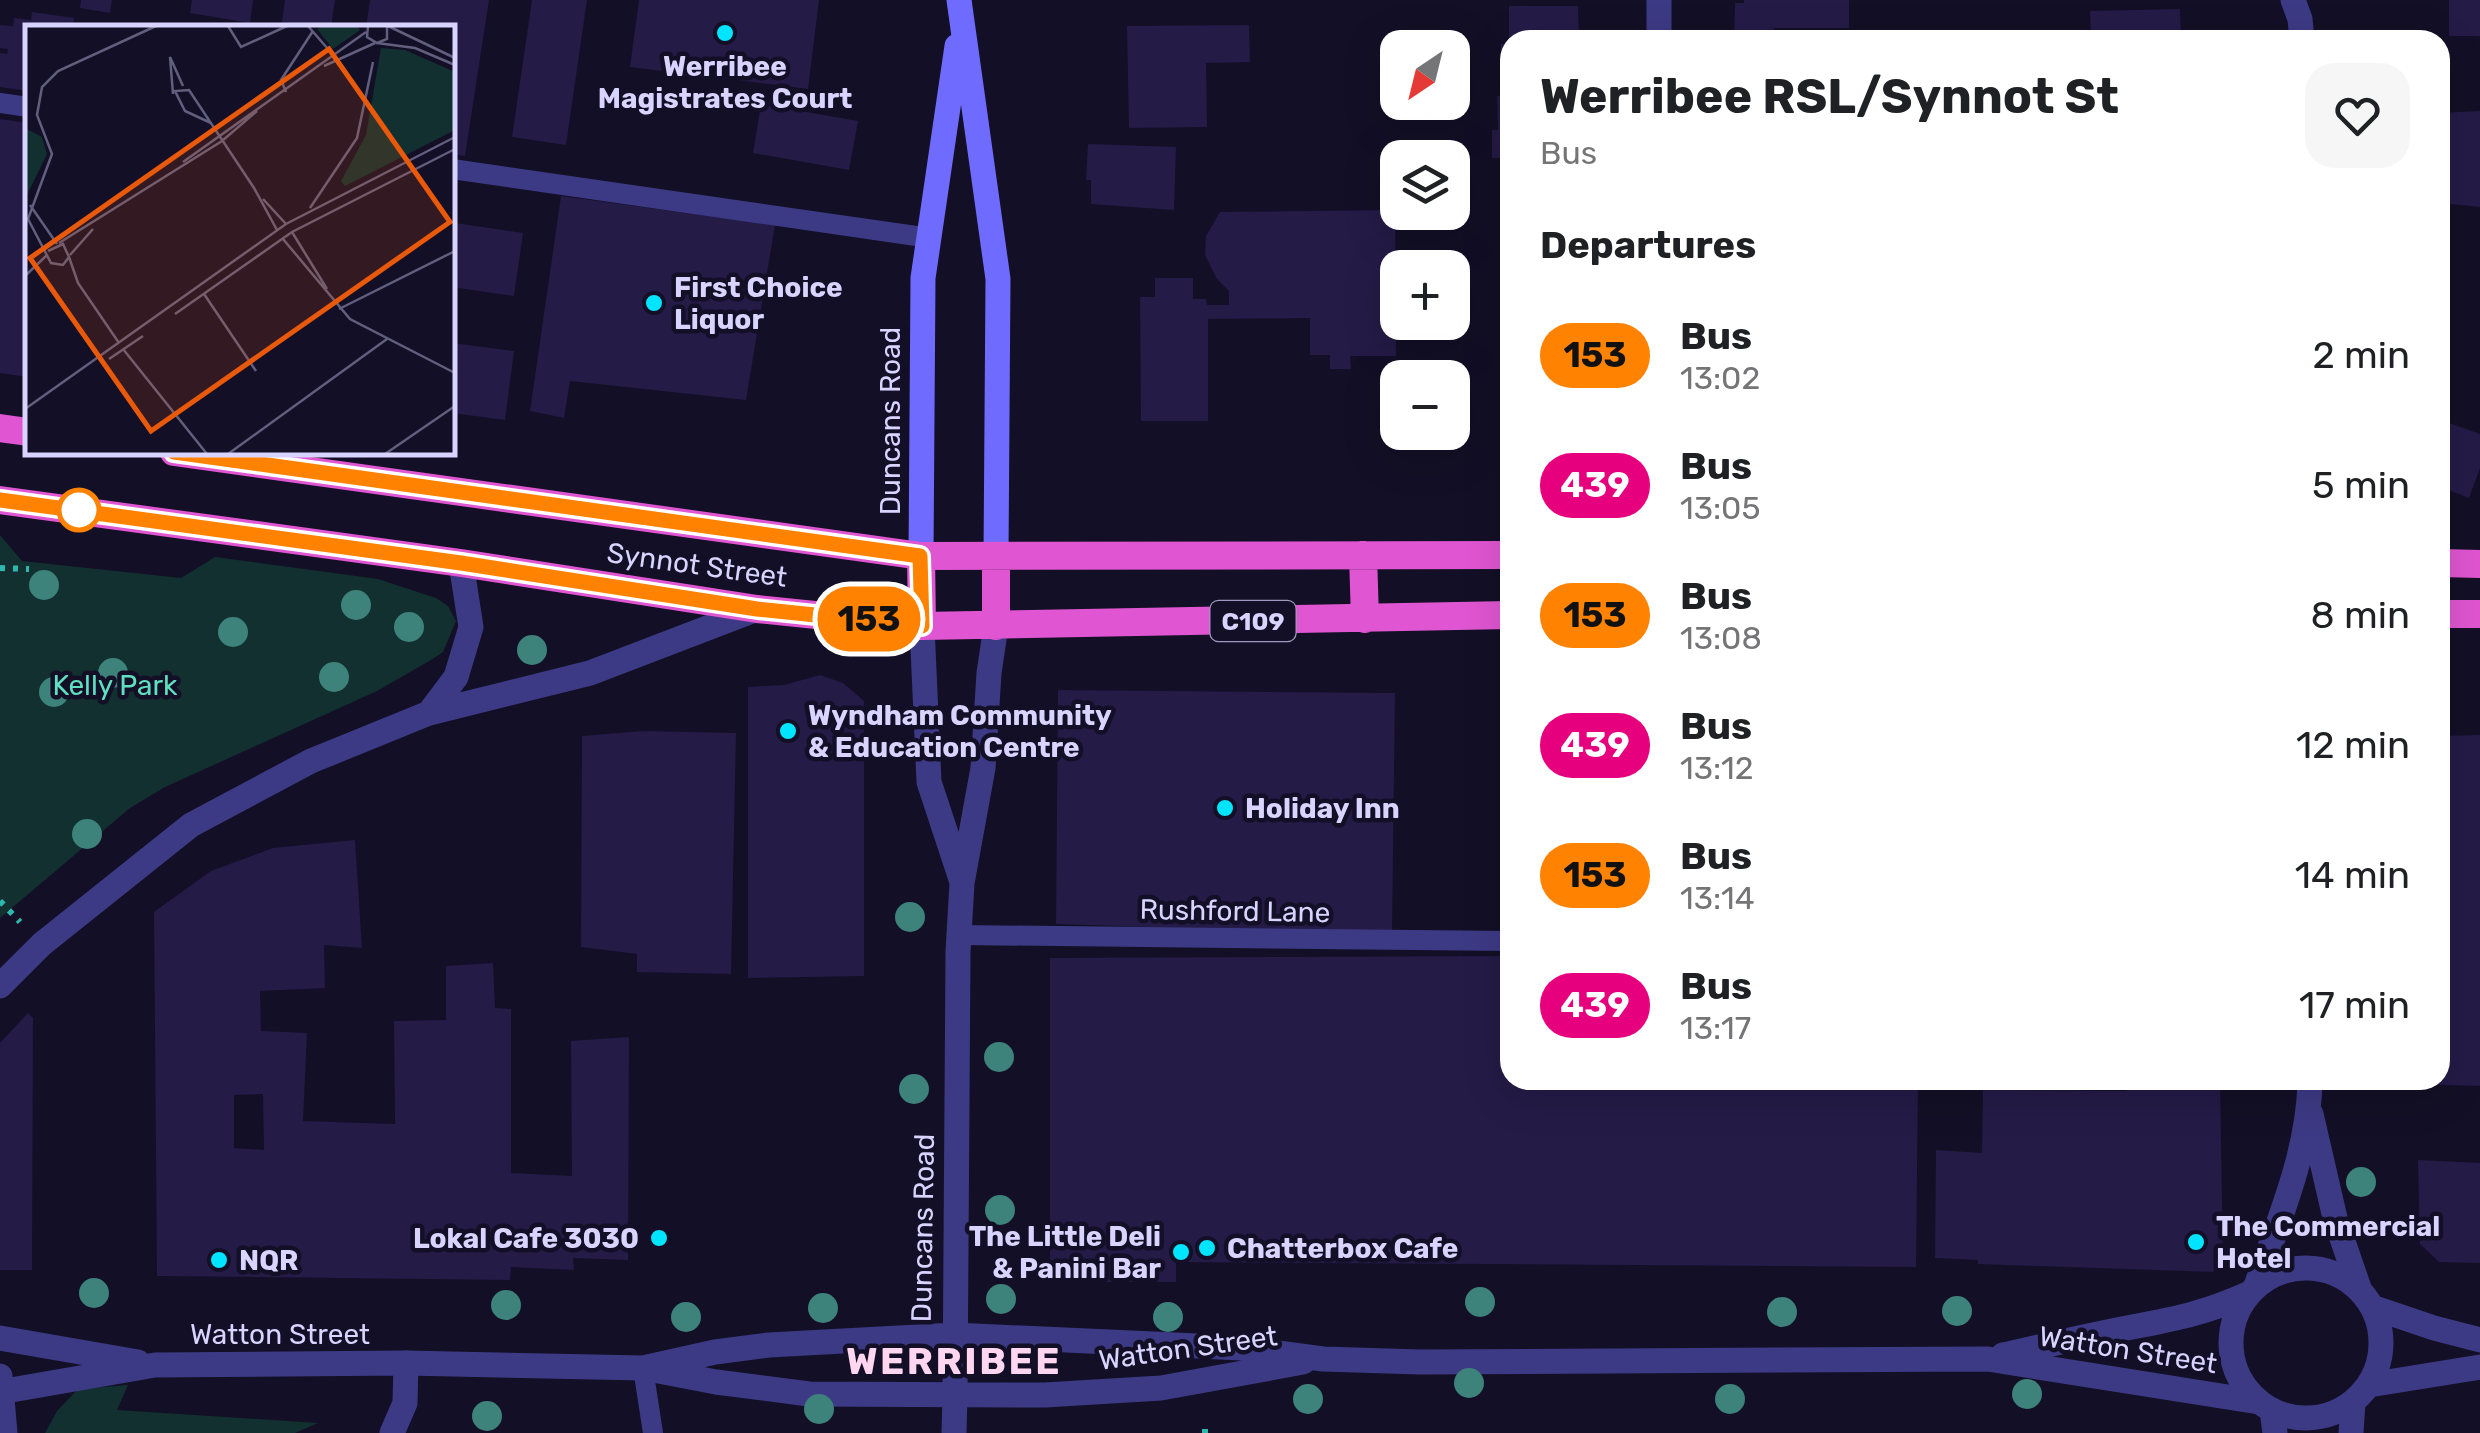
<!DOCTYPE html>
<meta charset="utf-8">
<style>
:root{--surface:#fff;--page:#f6f6f6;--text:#202124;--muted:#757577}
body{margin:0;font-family:Rubik,sans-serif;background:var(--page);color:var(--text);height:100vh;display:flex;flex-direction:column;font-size:38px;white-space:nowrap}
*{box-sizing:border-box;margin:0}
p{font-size:32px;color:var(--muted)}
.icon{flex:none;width:55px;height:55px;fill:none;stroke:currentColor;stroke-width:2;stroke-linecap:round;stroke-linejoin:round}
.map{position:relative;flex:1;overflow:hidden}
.sheet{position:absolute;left:1500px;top:30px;width:950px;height:1060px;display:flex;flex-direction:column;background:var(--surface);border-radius:30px;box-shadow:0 10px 40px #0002}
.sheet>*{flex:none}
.badge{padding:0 20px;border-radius:32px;font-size:35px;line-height:65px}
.needle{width:65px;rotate:215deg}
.tools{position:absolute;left:1380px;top:30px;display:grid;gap:20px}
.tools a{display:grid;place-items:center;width:90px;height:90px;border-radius:20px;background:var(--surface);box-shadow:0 10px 40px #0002;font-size:50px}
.map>.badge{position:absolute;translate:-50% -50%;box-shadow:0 0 0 5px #fff}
h2{padding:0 40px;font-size:38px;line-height:90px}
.round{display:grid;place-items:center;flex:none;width:105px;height:105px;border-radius:30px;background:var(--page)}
.head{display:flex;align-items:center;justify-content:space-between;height:170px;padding:0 40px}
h1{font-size:48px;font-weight:700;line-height:75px}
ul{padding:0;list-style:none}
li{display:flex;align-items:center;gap:30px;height:130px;padding:0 40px}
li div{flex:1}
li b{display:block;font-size:38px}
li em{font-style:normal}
li .badge{min-width:110px;font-weight:700;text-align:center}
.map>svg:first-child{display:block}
</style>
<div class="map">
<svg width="2480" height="1433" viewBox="0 0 2480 1433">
<rect width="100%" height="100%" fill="#130f26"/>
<path fill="#12302f" d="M0,535l22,26 159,17 34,-21 163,22 58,19 12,8 8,15 -13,31 -12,8 -54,31 -212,96 -35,21 -130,110z
M128,1385l-11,25 201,13 -23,10h-250l12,-22 21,-22z"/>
<path fill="#241b47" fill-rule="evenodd" d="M81,0h31l-2,13 -30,-5z
M192,0h61l-3,23 -60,-10z
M285,0h50l-4,28h-50z
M370,0h119l-24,156 -13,-2v-126h-86z
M532,0h55l-21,145 -54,-8z
M639,0h180l-11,89 -178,-22z
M1744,0h105v28h-75v12h-40l1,-37h9z
M2449,0h31v36h-31z
M1509,6h69l1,34h-70z
M2180,9l1,31h-90l-1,-29z
M32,12l42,6 -1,10h-45v63l-28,-4v-34l7,1 1,-5 -8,-1v-23l13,1 1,-8 17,2z
M1249,25l1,37 -44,1 1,64 -78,1 -2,-102z
M1501,44h9v33h-10z
M1497,96h13v62h-18v-28h6z
M761,104l97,17 -9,49 -96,-17z
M2480,111v96l-40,-4v-90z
M0,119l28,4v254l-28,-4z
M1088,144l88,3 -2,63 -83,-6v-24h-5z
M1505,184h5v71h-10v-26h5z
M561,196l214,29 -29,175 -176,-19 -6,37 -34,-7z
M1395,210l1,146h-46l1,13h-21v-14h-20v-37l-102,1v102h-67l-1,-124h15v-19h38v21h13l1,6h22v-14l-12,-12 -12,-24 1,-19 14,-24z
M455,223l68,10 -9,63 -62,-9z
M452,343l62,8 -9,69 -53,-7z
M2444,421l36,13v34l-11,30 -29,-11v-56z
M820,675l23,8 21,18v275l-116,2v-291l36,-2z
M1058,690l337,3 -3,242 -336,-11z
M642,731l94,2 -5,241 -94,-2v-18l-56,-7 1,-211z
M2480,735v351l-66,-2v-4h26v-344z
M355,840l7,108 -38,-3 1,43 -65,3 1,40 46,2 -4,88 92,3 -1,-103 52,-1v-54l47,-3 2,45 16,1v164l61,3 -1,-135 58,-4 -1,223 -55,-2 1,12 -63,-3 -1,13 -353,-4 -3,-364 57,-41 62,-23zM263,1094l1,56 -30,-2v-53z
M1510,956v124h408l-2,187 -740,-5v20h-126v-324z
M28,1013l5,5 -1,252h-32v-227z
M2127,1080h93l3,181 -10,11 -235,-8v-4l-43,-2 1,-108 46,3 1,-63 144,1z
M2418,1160l62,3v100l-41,-1 -19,-18z"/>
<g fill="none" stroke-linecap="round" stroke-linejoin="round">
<path stroke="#2fb8b0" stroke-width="6" stroke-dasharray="5 8" stroke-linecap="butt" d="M0,568l29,1
M0,901l20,21
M1205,1433v-4"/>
<path stroke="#3d3a85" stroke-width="20" d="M0,103l28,4
M452,169l478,69
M959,935l551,6
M643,1368l10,65"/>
<path stroke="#3d3a85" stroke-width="25" d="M2293,0l7,19 2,21
M1659,40v-40
M429,713l27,-36 15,-50 -10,-64
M0,986l42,-42 149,-119 120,-64 118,-48 161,-40 167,-64
M2311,1114l24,104 24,70
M2256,1286c23,-67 53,-134 54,-206
M0,1376l5,57
M2272,1410l3,23
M392,1433l13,-30 1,-40
M954,1433l1,-39
M2351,1433l2,-31"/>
<path stroke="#3d3a85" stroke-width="25" d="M922,626l7,156 32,97
M2231 1343a75 75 0 1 1 150 0a75 75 0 1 1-150 0Z
M2372,1307l62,21 46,12
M0,1338l138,24
M2003,1355c41,-9 82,-19 124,-27 47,-9 76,-14 121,-34
M643,1368l72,-16 54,-7 185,-10 288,13 81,11 97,3 568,-3 271,43
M2369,1385l111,-18
M0,1392l155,-27 251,-2 237,5 73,14 93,12 236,1 116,-7 142,-26
M955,1394l3,-442 4,-69 21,-115 6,-95 7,-47"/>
<path stroke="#6f6bff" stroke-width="25" d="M959,0l39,279 -2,277
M921,556l2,-278 34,-232"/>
<path stroke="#e055d1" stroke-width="28" d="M0,428l28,4
M174,452l747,104 589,-1
M0,500l461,63 296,46 165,17 588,-11
M1363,555l2,64
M921,556l1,70
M996,556v70
M2440,563l40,1
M2440,614h40"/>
</g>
<g fill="#3d827b">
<circle cx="44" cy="585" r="15"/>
<circle cx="356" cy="605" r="15"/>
<circle cx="409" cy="627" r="15"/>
<circle cx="233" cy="632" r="15"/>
<circle cx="532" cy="650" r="15"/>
<circle cx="113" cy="673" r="15"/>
<circle cx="334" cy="677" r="15"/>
<circle cx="54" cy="692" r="15"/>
<circle cx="87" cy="834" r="15"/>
<circle cx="910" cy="917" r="15"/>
<circle cx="999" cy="1057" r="15"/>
<circle cx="914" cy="1089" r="15"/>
<circle cx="2361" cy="1182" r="15"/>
<circle cx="1000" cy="1210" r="15"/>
<circle cx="94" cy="1293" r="15"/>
<circle cx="1001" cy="1299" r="15"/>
<circle cx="1480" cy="1302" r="15"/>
<circle cx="506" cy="1305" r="15"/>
<circle cx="823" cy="1308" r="15"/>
<circle cx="1957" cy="1311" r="15"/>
<circle cx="1782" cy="1312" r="15"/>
<circle cx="686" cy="1317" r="15"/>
<circle cx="1168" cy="1317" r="15"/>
<circle cx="1469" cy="1383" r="15"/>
<circle cx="2027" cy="1394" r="15"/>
<circle cx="1308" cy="1399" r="15"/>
<circle cx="1730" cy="1399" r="15"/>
<circle cx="819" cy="1409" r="15"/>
<circle cx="487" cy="1416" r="15"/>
</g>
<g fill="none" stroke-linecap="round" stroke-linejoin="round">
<defs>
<path id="line" d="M0,500l461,63 296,46 165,17 -2,-70 -746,-104"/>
</defs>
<use href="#line" stroke="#fff" stroke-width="22"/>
<use href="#line" stroke="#ff8200" stroke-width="15"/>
</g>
<g fill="#00e5ff" stroke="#130f26" stroke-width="4">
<circle cx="725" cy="33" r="10"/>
<circle cx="654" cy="303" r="10"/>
<circle cx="788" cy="731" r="10"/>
<circle cx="1225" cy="808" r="10"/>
<circle cx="659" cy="1238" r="10"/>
<circle cx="2196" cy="1242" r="10"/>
<circle cx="1207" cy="1248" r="10"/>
<circle cx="1181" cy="1252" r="10"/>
<circle cx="219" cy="1260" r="10"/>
</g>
<circle fill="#fff" stroke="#ff8200" stroke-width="5" cx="79" cy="510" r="20"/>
<g text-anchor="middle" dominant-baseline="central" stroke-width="9" stroke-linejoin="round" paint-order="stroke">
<rect fill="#130f26" stroke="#9e99be" stroke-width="2.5" x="1210.5" y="601" width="85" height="40" rx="8"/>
<g font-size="25" font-weight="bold" fill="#d9d4ff">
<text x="1253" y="621">C109</text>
</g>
<g font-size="28" font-weight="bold" fill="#d9d4ff" stroke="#130f26" text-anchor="start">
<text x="725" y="66" text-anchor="middle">Werribee<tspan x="725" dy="32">Magistrates Court</tspan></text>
<text x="674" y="287">First Choice<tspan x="674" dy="32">Liquor</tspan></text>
<text x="808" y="715">Wyndham Community<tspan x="808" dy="32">&amp; Education Centre</tspan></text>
<text x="1245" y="808">Holiday Inn</text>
<text x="2216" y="1226">The Commercial<tspan x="2216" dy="32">Hotel</tspan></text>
<text x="1161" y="1236" text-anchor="end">The Little Deli<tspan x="1161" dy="32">&amp; Panini Bar</tspan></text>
<text x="639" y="1238" text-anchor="end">Lokal Cafe 3030</text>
<text x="1227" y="1248">Chatterbox Cafe</text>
<text x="239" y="1260">NQR</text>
</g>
<g font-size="28" fill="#d9d4ff" stroke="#130f26">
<text transform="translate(890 421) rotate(-90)">Duncans Road</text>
<text transform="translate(697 565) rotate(8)">Synnot Street</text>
<text transform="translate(1235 911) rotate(1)">Rushford Lane</text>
<text transform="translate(923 1228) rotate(-89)">Duncans Road</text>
<text x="280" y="1334">Watton Street</text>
<text transform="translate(1188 1348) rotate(-8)">Watton Street</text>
<text transform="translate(2128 1350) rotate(9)">Watton Street</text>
</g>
<g font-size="28" fill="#5fe0c0" stroke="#130f26">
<text x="115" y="685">Kelly Park</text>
</g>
<g font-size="38" font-weight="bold" letter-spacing="2.5" fill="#ffd6f0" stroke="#130f26">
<text x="954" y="1361">WERRIBEE</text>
</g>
</g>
<g transform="translate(25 25)">
<rect width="430" height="430" fill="#130f26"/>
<path d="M299,1h33l3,4 -27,19 -16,-20zM356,23l24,2 50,22v58l-110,56 -4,-5 25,-46zM0,103l17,9 5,17 -22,45z" fill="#12302f"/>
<path fill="none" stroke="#625e7d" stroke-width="2.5" d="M203,1l13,21 46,-21M283,1l26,30M343,1l-1,11 10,6 10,-4v-13M363,1l67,32M352,18l38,5 40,17M299,41l51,-23M261,67l-5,-12 32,-49M148,69l-3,-37 13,29M186,98l-26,-12 -10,-20 14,-1 65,98 23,42M158,137l183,-130M238,174l23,25M5,180l27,39M285,183l47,-70 16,-76M267,207l35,57M258,214l67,80 105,54M34,218l163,-102 35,-30M23,226l15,-7 6,13 -6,8 -12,-2 -23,-44 24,-65 -15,-39 5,-28 16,-16 98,-45M45,230l23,-26M44,232l9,26 41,60M0,251l22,-21M179,269l52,77M314,284l116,-58M150,289l117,-82 163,-83M98,324l84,105M84,334l34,-23M0,384l261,-185 169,-87M203,429l159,-115M360,429l70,-48"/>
<path fill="#e8590c" fill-opacity="0.15" stroke="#e8590c" stroke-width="5" d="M304,24l121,173 -299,209 -121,-173z"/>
<rect width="430" height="430" fill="none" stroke="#d9d4ff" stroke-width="5"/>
</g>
</svg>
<div class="tools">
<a><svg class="needle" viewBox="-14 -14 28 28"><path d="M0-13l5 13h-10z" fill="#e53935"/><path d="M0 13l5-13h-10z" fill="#757577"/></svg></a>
<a><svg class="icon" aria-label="layers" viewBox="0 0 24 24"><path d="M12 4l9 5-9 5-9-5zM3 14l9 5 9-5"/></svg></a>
<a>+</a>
<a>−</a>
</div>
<b class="badge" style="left:869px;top:619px;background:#ff8200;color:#111">153</b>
<section class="sheet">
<div class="head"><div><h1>Werribee RSL/Synnot St</h1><p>Bus</p></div><a class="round"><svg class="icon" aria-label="heart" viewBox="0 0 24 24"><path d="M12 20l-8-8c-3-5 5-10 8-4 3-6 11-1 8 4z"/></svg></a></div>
<h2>Departures</h2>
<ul>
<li><span class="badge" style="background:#ff8200;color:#111">153</span><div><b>Bus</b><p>13:02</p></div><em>2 min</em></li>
<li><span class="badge" style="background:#e6007e;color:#fff">439</span><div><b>Bus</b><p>13:05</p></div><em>5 min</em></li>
<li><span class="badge" style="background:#ff8200;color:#111">153</span><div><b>Bus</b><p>13:08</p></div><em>8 min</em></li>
<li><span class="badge" style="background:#e6007e;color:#fff">439</span><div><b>Bus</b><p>13:12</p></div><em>12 min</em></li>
<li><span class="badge" style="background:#ff8200;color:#111">153</span><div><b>Bus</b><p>13:14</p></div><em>14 min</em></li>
<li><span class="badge" style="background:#e6007e;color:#fff">439</span><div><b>Bus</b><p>13:17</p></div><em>17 min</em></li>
</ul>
</section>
</div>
